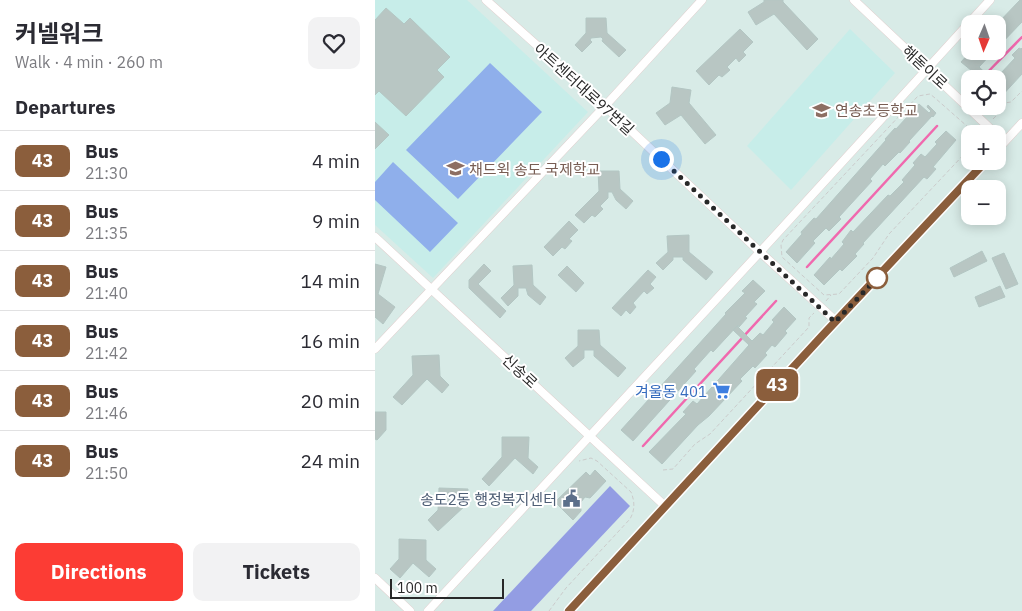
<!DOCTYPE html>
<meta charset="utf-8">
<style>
:root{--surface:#fff;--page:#f2f2f3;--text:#2b2b33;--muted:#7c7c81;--line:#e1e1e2;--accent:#fc3c34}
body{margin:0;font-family:"IBM Plex Sans","Noto Sans KR",sans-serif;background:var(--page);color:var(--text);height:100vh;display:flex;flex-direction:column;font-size:19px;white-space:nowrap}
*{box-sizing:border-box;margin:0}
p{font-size:16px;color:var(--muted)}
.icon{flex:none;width:28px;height:28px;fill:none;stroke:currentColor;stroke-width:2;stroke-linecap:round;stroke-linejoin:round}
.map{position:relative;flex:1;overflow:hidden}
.details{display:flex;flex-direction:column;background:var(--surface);width:375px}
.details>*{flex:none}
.badge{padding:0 10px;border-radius:8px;font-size:18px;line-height:32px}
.needle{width:32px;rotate:182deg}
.fabs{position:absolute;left:586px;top:15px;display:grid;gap:10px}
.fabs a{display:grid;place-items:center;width:45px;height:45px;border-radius:10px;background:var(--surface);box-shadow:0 2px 12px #0003;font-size:25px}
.scale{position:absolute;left:15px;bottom:12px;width:114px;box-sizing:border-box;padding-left:5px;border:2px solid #282828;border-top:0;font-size:14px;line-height:18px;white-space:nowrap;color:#282828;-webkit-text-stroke:4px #fff;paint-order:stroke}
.you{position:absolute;width:25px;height:25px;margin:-12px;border:4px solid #fff;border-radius:50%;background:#1a73e8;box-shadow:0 0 0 8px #1a73e833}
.map>.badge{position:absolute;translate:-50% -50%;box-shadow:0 0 0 2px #fff}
h2{padding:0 15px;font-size:19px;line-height:45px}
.round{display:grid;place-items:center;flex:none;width:52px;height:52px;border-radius:10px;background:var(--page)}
.head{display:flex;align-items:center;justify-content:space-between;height:85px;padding:0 15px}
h1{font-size:24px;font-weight:700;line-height:38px}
.primary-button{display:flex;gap:10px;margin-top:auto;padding:10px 15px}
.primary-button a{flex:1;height:58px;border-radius:10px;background:var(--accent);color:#fff;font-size:20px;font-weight:700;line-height:58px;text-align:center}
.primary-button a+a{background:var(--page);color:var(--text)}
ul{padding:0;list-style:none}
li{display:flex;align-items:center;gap:15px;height:60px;padding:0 15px;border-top:1px solid var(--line)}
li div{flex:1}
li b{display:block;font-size:19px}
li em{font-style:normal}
li .badge{min-width:55px;font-weight:700;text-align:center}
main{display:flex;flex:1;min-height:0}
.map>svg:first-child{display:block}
</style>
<main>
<section class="details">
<div class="head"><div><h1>커넬워크</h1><p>Walk · 4 min · 260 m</p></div><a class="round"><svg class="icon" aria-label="heart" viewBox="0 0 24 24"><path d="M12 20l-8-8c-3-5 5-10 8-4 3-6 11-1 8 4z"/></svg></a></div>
<h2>Departures</h2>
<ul>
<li><span class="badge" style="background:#8b5e3c;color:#fff">43</span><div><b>Bus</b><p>21:30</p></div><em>4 min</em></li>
<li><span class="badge" style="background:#8b5e3c;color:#fff">43</span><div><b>Bus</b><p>21:35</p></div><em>9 min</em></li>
<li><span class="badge" style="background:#8b5e3c;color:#fff">43</span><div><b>Bus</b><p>21:40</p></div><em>14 min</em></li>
<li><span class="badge" style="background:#8b5e3c;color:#fff">43</span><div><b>Bus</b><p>21:42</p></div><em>16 min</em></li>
<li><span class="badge" style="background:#8b5e3c;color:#fff">43</span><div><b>Bus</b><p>21:46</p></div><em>20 min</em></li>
<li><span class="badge" style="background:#8b5e3c;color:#fff">43</span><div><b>Bus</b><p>21:50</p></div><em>24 min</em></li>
</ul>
<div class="primary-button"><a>Directions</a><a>Tickets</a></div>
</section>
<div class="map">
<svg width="647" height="611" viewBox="0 0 647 611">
<rect width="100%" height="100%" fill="#d8ebe7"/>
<path fill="#c7ede9" d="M0,0h92l121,112 -155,166 -58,-53z
M475,29l45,44 -104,117 -44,-44z"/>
<path fill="#939de3" d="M235,486l20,20 -99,105h-38z"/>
<path fill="#8fafeb" d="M115,63l52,49 -84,87 -52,-49z
M18,162l65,61 -28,29 -55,-52v-18z"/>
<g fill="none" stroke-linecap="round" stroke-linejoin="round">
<path stroke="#f069ae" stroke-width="2.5" d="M606,79l41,-42
M432,267l130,-141
M268,446l133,-145"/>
</g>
<path fill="#b8c6c3" stroke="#b3c6c3" d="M389,0h19v2l35,37 -11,11 -33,-36 -18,11 -8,-13 16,-10z
M645,0h2v22l-25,26v-24z
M11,8l18,16 6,-6 40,39 -13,13 7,7 -38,39 -27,-25 -4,4v-75z
M211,18h20l1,15 19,17 -7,7 -17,-16 1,-2 -2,-2 -10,1 -1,2 2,2 -10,10 -7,-7 11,-12z
M365,29l13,13 -10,10 3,3 -7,7 -3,-4 -9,9 3,3 -8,7 -3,-2 -10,10 -13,-14z
M644,48l2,1 1,-1v26l-23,25 -2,-20h-5l7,-8 2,2 14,-15 -3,-3z
M596,51h23l-15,16 13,12h-4l-11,-9 -9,9 -2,-2 6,-6 -11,-9z
M297,87l19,3 -2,13 27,32 -11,9 -24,-29 -16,10 -9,-12 14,-10z
M544,104l10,9 2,-2 -4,-4 1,-2 8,8 -3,4 -1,-1 -23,25 1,1 -10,11 -1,-1 -14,14 -2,-2 -13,15 2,2 -33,36 2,2 -12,12 -3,-3 -13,13 2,2 -18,20 -11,-11 16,-18 -1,-2 13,-14 2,1 70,-79 -1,-1 10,-11 1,1z
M0,122l14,13 -14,14z
M571,131l10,9 -23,27 3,2 -9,10 -3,-2 -61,66 1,1 -9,10 2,2 -15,15 -2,-2 -16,16 -10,-10 16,-18 1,2 13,-15 -2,-2 9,-12 2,2 35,-37 2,1 14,-14 -2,-2 13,-15 -2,-2 8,-9 4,3 12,-13 -2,-2z
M223,171h21l1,18 13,12 -7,8 -10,-9 -4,-8h-4v6l-8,8 3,3 -8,8 -3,-2 -8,8 -9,-8 24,-24z
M194,221l9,9 -9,9 3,2 -7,8 -3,-2 -9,9 -9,-9z
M314,235v17l24,20 -7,8 -23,-20v-3h-10v3l-10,10 -7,-7 12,-11 -1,-16z
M607,251l5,10 -33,16 -4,-9z
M629,253l14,31 -12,5 -14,-31z
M0,264l11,3 -8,27 17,13 -12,17 -8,-7z
M109,264l7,7 -13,13 28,27 -6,7 -31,-30v-8z
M157,265l1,20 13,12 -6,8 -12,-10 -2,-7h-8v8l-10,10 -7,-8 13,-13 -1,-19z
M192,266l17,17 -8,9 -18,-17z
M273,270l8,7 -6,7 4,4 -7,6 -3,-3 -11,12 3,4 -6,7 -4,-4 -5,6 -9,-8z
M378,280l12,11 -11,11 3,2 -12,13 2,1 -8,9 -1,-2 -25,27 -2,-2 -17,19 2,2 -63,70 -12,-11 105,-116 -1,-1 20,-20 -3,-2z
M625,286l5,11 -26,10 -4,-10z
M409,307l12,12 -11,12 2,2 -12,14 -3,-2 -7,8 2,2 -12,13 -2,-2 -13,13 2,2 -33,35 -11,9 -36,39 -13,-12 37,-38 -3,-2 10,-11 4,3 52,-59 -16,-15 4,-4 15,15 8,-8 3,2 11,-13 -2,-2z
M203,330h21l1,15 26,23 -8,9 -24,-21v-6h-10v8l-11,9 -8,-9 13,-12z
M64,355l1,21 9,9 -7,8 -15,-14 -25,26 -9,-8 20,-22 -1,-19z
M0,412h11v18l-9,10 -2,-1z
M127,437h27l-1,21 10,9 -5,7 -18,-16 -26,28 -7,-7 20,-22z
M220,470l11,11 -16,17 -5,-1 -4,5v9l-8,9 -18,-18 31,-30 4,4z
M64,488l29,1 -1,15 -29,27 -10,-11 10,-10z
M24,539l27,1v20l10,9 -7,8 -16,-14 -13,15 -10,-9 9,-10z"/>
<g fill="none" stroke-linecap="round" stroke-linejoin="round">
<defs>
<path id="minor" d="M111,0l119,106 155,146 76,69
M479,0l142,134
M622,150l25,-27
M0,237l290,269
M0,349l230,-243 97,-106
M0,578l35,33
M53,611l332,-359 230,-252
M194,611l267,-290 151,-160"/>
</defs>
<use href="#minor" stroke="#e1cfce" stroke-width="9"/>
<path stroke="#cbcbcb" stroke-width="1" stroke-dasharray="4 2.5" stroke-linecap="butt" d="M618,119l5,-5v-10l13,-2 11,-11
M594,135l-1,-8 -33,-29 -5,-4 -12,2 -135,144 -2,5 1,12 42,38 15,-1 34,-36 16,-24 80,-85v-14h1
M451,301l5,-6
M288,470l10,-1 22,-25 15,-10 99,-107v-9l5,-5
M174,611l17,-23 64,-69c5,-9 5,-17 1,-27l-34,-31 -6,-3 -12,3"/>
<use href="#minor" stroke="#fff" stroke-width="8"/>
</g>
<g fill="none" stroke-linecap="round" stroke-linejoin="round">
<defs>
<path id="line" d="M194,611l253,-275 164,-175"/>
</defs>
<use href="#line" stroke="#fff" stroke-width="11"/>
<use href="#line" stroke="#8b5e3c" stroke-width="8"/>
<path stroke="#282828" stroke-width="5" stroke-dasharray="0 9" d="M286,159l174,163 42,-44"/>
</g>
<defs>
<symbol id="school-bare" viewBox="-9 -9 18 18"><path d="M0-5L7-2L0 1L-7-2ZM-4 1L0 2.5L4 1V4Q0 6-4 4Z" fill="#8d6e63" stroke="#fff" stroke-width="2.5" paint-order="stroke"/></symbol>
<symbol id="supermarket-bare" viewBox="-9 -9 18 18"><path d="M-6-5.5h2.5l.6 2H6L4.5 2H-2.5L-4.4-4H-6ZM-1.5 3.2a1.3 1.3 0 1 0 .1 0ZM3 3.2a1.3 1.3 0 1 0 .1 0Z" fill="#3f7fe0" stroke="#fff" stroke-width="2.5" paint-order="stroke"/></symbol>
<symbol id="civic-bare" viewBox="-9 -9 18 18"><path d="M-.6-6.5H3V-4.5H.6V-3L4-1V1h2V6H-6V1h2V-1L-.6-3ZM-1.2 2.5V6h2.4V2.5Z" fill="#5c6f8a" stroke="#fff" stroke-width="2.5" paint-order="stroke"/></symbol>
</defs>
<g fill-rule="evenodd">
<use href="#school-bare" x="434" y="98" width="25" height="25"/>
<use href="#school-bare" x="68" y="156" width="25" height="25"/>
<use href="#supermarket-bare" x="334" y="378" width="25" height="25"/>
<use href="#civic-bare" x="184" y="486" width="25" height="25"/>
</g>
<circle fill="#fff" stroke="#8b5e3c" stroke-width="2.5" cx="502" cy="278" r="10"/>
<g text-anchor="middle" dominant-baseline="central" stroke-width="4" stroke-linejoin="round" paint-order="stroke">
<g font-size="15" fill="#282828" stroke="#fff">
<text transform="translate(550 67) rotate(43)">해돋이로</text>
<text transform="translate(209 89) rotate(42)">아트센터대로97번길</text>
<text transform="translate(145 371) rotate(43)">신송로</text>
</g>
<g font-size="15" fill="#785e54" stroke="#fff" text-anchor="start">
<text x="460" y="110">연송초등학교</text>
<text x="94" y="169">채드윅 송도 국제학교</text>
</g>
<g font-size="15" fill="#366cbe" stroke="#fff" text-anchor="end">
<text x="332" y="391">겨울동 401</text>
</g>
<g font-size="15" fill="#4e5e75" stroke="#fff" text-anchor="end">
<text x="182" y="499">송도2동 행정복지센터</text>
</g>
</g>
</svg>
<div class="fabs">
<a><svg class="needle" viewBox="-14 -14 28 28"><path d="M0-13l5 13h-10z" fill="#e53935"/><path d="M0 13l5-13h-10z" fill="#7c7c81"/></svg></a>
<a><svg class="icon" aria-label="locate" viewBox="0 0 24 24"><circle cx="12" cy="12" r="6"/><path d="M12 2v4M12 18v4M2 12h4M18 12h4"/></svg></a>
<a>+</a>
<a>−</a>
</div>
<div class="scale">100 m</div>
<div class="you" style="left:286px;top:159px"></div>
<b class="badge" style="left:402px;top:385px;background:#8b5e3c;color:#fff">43</b>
</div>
</main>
